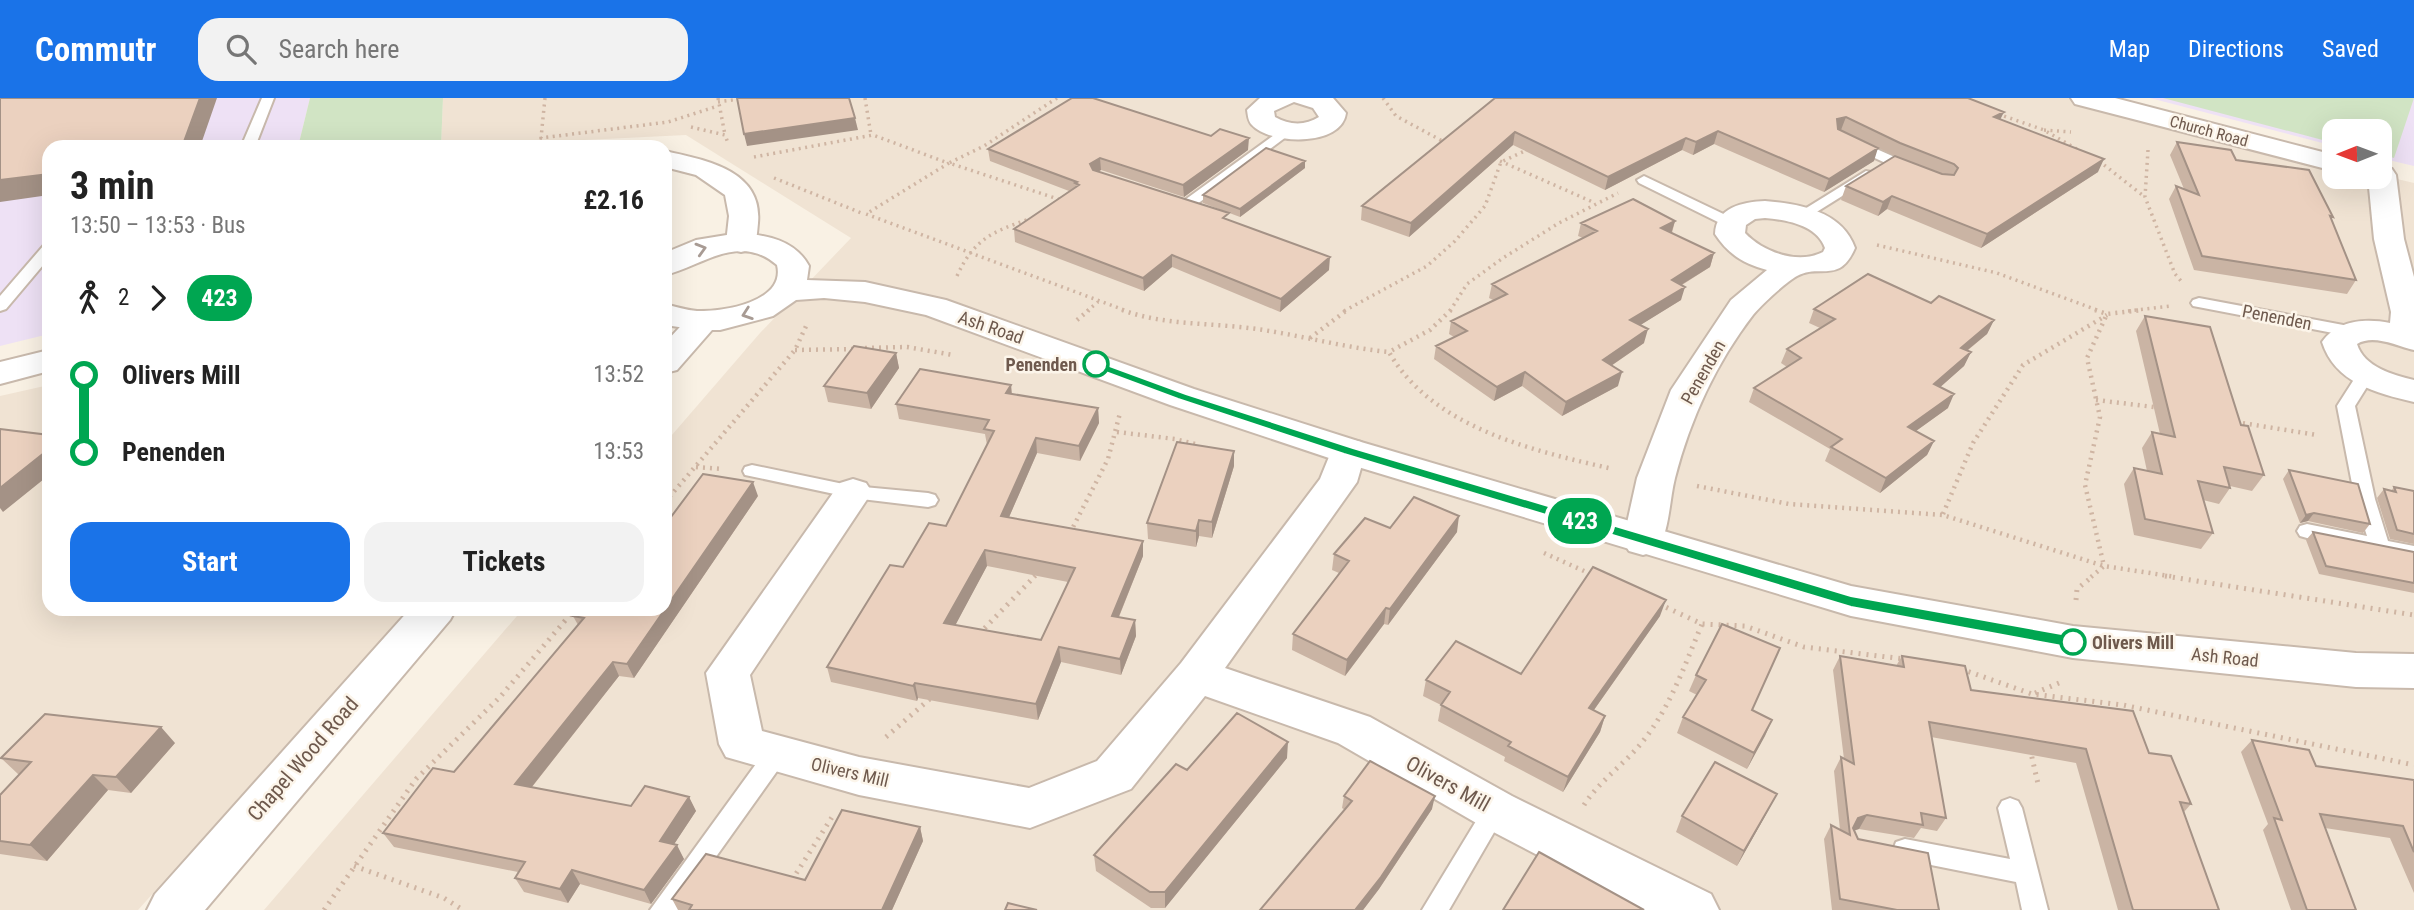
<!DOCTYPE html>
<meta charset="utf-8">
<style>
:root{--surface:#fff;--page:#f2f2f2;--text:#222;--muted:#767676;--accent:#1a73e8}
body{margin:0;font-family:"Roboto Condensed",sans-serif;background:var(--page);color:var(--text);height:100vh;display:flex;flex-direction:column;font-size:26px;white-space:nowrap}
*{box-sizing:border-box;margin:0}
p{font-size:23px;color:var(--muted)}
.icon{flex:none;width:38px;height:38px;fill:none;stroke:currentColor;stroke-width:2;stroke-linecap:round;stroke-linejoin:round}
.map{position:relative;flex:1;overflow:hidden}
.details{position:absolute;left:42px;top:42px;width:630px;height:476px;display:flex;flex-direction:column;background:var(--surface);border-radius:21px;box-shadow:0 7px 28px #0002}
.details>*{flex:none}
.badge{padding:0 14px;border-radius:23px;font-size:24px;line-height:46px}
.needle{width:46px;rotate:269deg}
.buttons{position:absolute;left:2322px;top:21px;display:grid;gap:14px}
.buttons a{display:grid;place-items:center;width:70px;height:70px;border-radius:14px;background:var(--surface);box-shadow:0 7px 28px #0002;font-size:35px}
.map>.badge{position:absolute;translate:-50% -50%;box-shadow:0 0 0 4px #fff}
.legs{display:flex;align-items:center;gap:10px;height:77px;padding:0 28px;font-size:23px}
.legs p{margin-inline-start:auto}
.summary{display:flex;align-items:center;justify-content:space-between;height:119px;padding:0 28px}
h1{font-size:38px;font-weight:700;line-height:52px}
.action{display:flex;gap:14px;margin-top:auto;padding:14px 28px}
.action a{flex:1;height:80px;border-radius:21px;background:var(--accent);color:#fff;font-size:28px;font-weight:700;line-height:80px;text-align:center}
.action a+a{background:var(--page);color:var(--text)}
ul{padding:0 28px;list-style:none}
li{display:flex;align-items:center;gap:24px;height:77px;font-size:26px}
li i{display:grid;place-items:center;width:10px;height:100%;margin:0 9px;background:currentColor}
li i::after{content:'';width:18px;height:18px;margin:-9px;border:5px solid;border-radius:50%;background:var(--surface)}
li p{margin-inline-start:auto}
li:first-child i{background:linear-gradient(#0000 50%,currentColor 0)}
li:last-child i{background:linear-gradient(currentColor 50%,#0000 0)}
header{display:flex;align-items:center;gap:42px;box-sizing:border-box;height:98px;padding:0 35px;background:var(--accent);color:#fff}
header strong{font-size:33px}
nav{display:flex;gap:38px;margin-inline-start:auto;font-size:24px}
.search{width:490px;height:63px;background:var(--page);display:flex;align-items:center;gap:18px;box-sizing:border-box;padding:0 24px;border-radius:21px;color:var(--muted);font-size:26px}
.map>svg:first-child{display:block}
</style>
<header>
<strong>Commutr</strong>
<div class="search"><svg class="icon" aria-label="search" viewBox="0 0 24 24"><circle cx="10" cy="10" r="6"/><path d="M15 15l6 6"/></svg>Search here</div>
<nav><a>Map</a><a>Directions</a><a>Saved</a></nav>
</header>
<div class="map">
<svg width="2414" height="812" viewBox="0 0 2414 812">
<rect width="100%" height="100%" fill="#f9f1e4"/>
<path fill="#f0e3d3" d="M443,0h1641l250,65v14l46,-2 34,8v727h-2150l259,-301h142v-166l95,-110 91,-95 -165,-103 -245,12z
M49,287v224h359l-270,301h-138v-514z"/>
<path fill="#eee1f5" d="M0,0h310l-12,49h-249v187l-49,12z
M2150,0h264v68l-34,-8v-27h-46v15z"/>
<path fill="#d1e4c4" d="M310,0h133l-2,49h-143z
M2163,0h251l-20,60 -14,-4v-23h-46v12z"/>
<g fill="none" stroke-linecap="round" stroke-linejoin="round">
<defs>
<path id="service" d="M262,0h12l-19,49h-14z
M1285,29l5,1v6l-98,74h-10l-2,-3 2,-3z
M1854,41l63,28 2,3 -2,3h-10l-58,-27 -2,-3z
M1866,73l5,1v6l-64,40 -5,1 -7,-4z
M1644,78l92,44 2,3 -2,3h-10l-87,-43 -2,-3z
M49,145v15l-43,51 -6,2v-15l44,-51z
M2199,200l155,29 8,5 -8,5 -161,-31 -2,-3 2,-3z
M2366,271l9,5 -20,32 20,93 13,42 26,5v14l-107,-22 -7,-2 -3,-5 3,-5 7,-2 60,12 -12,-37 -18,-93 23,-36z
M752,367l101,21 75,7 7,2 3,5 -3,5 -7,2 -75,-9 -108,-23 -2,-4 2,-4z
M777,646l8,2 4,7 -4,7 -107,150h-28l119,-164z
M2010,700l8,3 4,7 26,102h-26l-6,-28 -120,-24 -3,-8 3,-8 9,-3 105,20 -12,-51 4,-7z
M1495,702l8,3 4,7 -58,100h-27l65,-107z"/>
<path id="minor" d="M1260,0h73l13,15c-4,34 -76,32 -94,12 -4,-4 -4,-9 -5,-15zM1294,4l19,6 6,9c-14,9 -30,8 -44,0l-1,-6z
M2071,0h44l219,57v16l-259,-67z
M665,53c40,9 98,19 93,72 -1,10 -1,18 -6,26l-11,3 -11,-3 -4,-6 3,-27 -4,-21 -29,-20 -31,-8z
M2382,68l10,3 4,6 8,64 10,38v73c-18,-4 -40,-16 -57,-6 7,23 36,31 57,36v22c-38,-9 -79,-19 -92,-60 15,-22 44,-24 68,-19l1,-11 -17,-73 -6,-62h12z
M1765,103c35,3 77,10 90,47 -16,37 -35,15 -58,28 -11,6 -36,29 -44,39 -37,48 -63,105 -78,163 -6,24 -5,51 -18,73l-14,4 -14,-4 -6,-10 14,-63 34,-88 60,-90 36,-30c-23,-6 -39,-16 -52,-36 1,-27 28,-32 50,-33zM1765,120c22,2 52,7 60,30l-2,4c-25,13 -60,0 -78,-19l1,-8 9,-6z
M703,214l12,3 4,7 -42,48 -12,3v-30l26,-28z
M1348,341l13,3 5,9 -9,31 -132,186 145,49 142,79 199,98 8,16h-76l-165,-86 -140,-81 -133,-47 -74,93 -101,39 -171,-33 -133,-38 -7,-13 -13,-71 134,-190 13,-4 13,4 6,9 -122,183 12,56 97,26 170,31 68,-27 84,-98 139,-184 15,-37z
M410,511h46l-6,11 -245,290h-58l8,-16z"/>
<path id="tertiary" d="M739,135c28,2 56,7 70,33l-2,14 58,2 81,18 248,89 167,53 490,144 222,40 283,27 58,1v34l-58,-1 -283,-29 -222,-42 -516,-156 -165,-55 -244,-90 -61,-13 -41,-4 -28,2 -23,16 -53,14h-21l-34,-5v-21c11,3 21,6 32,7 26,1 89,-9 80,-46 -39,-33 -74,1 -112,10l2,-23 29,-12z
M49,252v21l-49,13v-22z"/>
</defs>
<use href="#service" stroke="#c8b9ac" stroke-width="4"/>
<use href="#minor" stroke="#c8b9ac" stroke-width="4"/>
<use href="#tertiary" stroke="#c8b9ac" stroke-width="4"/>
<path stroke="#cfb5a3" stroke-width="3.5" stroke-dasharray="2 4.5" stroke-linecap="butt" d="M545,0l-4,40 127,-16 50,-16
M718,0l7,37
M865,0l6,37
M1057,0l-73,48 -35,17 112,37
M1383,0l13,18 50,27
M718,4l28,-4
M1998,16l46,16 38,22
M691,29l34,8 3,8
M2044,32l27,2
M2148,52l-3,47 30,77 6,7
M754,59l119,-22 75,28
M1500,63l95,42
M2099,63l46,36
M949,65l-83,51 261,97
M774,80l90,36
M1877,147l120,28 103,38
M957,178c17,-37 35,-44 72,-57
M1087,213l11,-9
M1344,213l83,-45 28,-25 30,-35 16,-44 28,-13
M1450,213l17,-27 36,-26 56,-35 59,-30
M2128,213l43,-5"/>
<path stroke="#cfb5a3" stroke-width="4.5" stroke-dasharray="2 5" stroke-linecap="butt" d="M1122,212c39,14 78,13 118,17 50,5 98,20 149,25
M1451,212l-21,20 -41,22c43,76 145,99 224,117
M2095,212l12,4
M1077,222l12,-10
M1310,240l37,-28
M865,250l42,-1 46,8
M795,252l61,-1
M2096,302l58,7
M2236,324l81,13
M1117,334l58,7 24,6
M696,369l27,2
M1697,388l92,18 154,11 161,51 72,11
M665,404l130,-152 12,-26
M1943,416l30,-71 50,-78 84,-50
M1070,435l38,-74 12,-46
M1544,455l49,22
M1034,479l5,-5
M2091,479l13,-11 -19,-81 15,-68 -13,-59 20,-44 35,-4"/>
<path stroke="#cfb5a3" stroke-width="5" stroke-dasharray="2 6" stroke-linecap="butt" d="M2165,478l249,39
M2076,502l1,-11 16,-13
M1659,506l43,20 43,2 59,21 100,12
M979,536l56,-58
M1961,571l71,25 91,11 291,60
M2035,595l24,-10
M886,639l46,-40
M2030,651l9,39
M1584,707c16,-25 41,-41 59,-64 28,-35 42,-77 59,-117
M354,768l90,32 19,12
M792,782l42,-66
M324,812l92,-131 84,-82 75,-88"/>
<use href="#service" fill="#fff" fill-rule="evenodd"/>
<use href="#minor" fill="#fff" fill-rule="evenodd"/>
<use href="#tertiary" fill="#fff" fill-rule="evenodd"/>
</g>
<path fill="#cab4a4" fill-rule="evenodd" d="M1495,0l505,22 98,52 -117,76 -94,-39 -9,7 -37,-16 5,-14 49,-30 -54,-26 33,31 -50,31 -110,-48 -21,11 -11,-5 -77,40 -92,-45 -104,92 -48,-17 1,-14z
M1211,38l37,14 -64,47 -83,-27 -3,2 131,48 100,50 -49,42 -108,-45 -28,24 -129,-49 -1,-13 55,-38 -79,-30 -2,-12z
M2177,44l59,18 97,57 -2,3 25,60 -9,14 -153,-24 -25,-71 7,-13 8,3 -14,-34z
M1305,70l-65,49 -37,-14v-8z
M1675,123l-3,12 42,20 -4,14 -28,18 -1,15 -41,25 4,18 -33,23 7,20 -56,30 -40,-30 -28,15 -60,-42 2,-13 18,-9 -5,-3 2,-13 42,-21 -4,-2 3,-14 91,-46 -5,-2 3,-13z
M1931,205l63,17 -7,14 -20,17 4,1 -7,14 -24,21 8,21 -32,23 18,10 -7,14 -47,38 -55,-32 5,-12 -81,-47 5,-14 33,-21 -6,-4 6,-14 33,-21 -11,-5 5,-14z
M2145,218l96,109 23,50 -12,16 -22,-5v2l-11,16 -16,-4 10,33 -12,16 -67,-14 -10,-51 10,-16 13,3 -5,-23 10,-16 8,2 -24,-103z
M896,255l3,15 -28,41 -43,-7 -4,-16z
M1011,287l1,9 86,14 1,15 -19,38 -43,-8 -28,64 134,24v15l-24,61 16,3 1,16 -15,39 -60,-13 -23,58 -120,-22 -1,3 -86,-19 -4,-15 76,-100 43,-41 41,-81 -2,-11 -86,-15 -3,-15zM987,468l81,16 -27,58 -86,-15z
M1234,353v15l-22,72 -13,-2 -3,11 -48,-8 -1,-16z
M2289,372l81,54 -7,9 -55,-12 -8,2 -17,-44z
M2394,389l20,4v53l-24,-5 -13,-41 7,-9 7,2z
M758,398l-124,182 -15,-2 -87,111 99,19 58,-9 7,14 -22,33 10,15 -33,45 -71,-20 -12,19 -44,-11 -9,-14 3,-6 -124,-25 -11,-14 71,-61 124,-147 -5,-9z
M1390,430l67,4 -69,93 -4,-1 -39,52 -53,-26 1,-16 46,-61 -7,-3 2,-16z
M2313,434l101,20v41l-95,-19 -13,-34z
M1660,518l-66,94 11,6 -5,16 -37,60 -59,-31 1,-4 -67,-36 3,-16 -18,-9 3,-16 95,-6z
M1722,526l30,86 20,10 -25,49 -70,-36 6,-16 14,-22 -8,-4 7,-16z
M1840,558l56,10 6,-10 69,34 178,63 42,51 -7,8 35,98h-101l-42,-147 -145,-26 15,81 -9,13 -16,-3 -7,10 -55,-9 -5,1 4,9 81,71h-107l-8,-71 7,-14 9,5 -6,-59 7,-14 3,2 -11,-89z
M2252,642l64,26 98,14v113l-24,-55 -65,-10 31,82h-65l-28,-80 5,-6 -27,-72z
M175,645l-44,50 -23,-3 -61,71 -47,-7v-59l20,-21h-2l-17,-16z
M1287,660l-122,150h-14l-55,-37 -2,-16 93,-85z
M1344,698l88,13 -53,80 -16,21h-103l85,-100 -3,-2z
M1769,711l-32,57 -61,-34 6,-16z
M920,729l3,14 -31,69h-214l-6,-11 133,-19z"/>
<path fill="#a49286" d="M200,0h17l-17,49h-18z
M2004,14l-6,12 -4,-7z
M1846,19l-5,13 -8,1 4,-12z
M855,20l3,12 -111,16 -3,-12z
M1718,33l-4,13 -21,11 3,-13z
M1515,34l-2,13 -104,92 2,-14z
M1249,40l-1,12 -64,47 -1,-12z
M1686,40l-4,12 -77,40 3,-13z
M1878,50l-4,13 -50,31 5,-13z
M1100,60l1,12 -11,6v-12z
M2104,61l-6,13 -117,76 6,-14z
M1305,63v7l-65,49v-8z
M49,76v21l-49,7v-22z
M1892,98l-5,13 -9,7 5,-14z
M1675,123l-4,13 -10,-6z
M1714,155l-4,14 -42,26 4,-13z
M1172,157v12l-28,24 -1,-13z
M1330,159l-1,13 -49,42 1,-13z
M1685,189l-4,13 -55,34 4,-14z
M1994,222l-7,14 -33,27 7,-13z
M1648,231l-4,14 -45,31 4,-14z
M1971,254l-7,14 -36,32 6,-14z
M896,255l3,15 -28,41 -4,-16z
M1525,274l-3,14 -28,15 3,-14z
M1622,274l-4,14 -56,30 4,-14z
M1011,287l1,15 -6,-7z
M1954,296l-6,14 -46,33 6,-14z
M1098,310l1,15 -19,38 -1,-15z
M1036,340l1,15 -34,78 -2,-15z
M1934,343l-7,14 -47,38 6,-15z
M49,351v26l-46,37 -3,-4v-20z
M1234,353v15l-22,72v-16z
M753,384l5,14 -124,182 -7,-14z
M2314,415l-6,8 -8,2 6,-8z
M1459,418l-2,16 -69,93 2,-16z
M1199,422v16l-3,11v-16z
M1143,443v15l-30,75 -1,-15z
M985,452l2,16 -39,73 -4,-16z
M1666,502l-6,16 -76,108 5,-16z
M1386,510l-2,16 -39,52 2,-16z
M1135,522l1,16 -15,39 -1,-16z
M1059,549l2,15 -23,58 -2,-16z
M613,564l6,14 -96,122 -8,-14z
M915,585l3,15 -1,3 -4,-15z
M1605,618l-5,16 -37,60 5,-15z
M1772,622l-7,16 -18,33 7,-16z
M161,629l14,16 -44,50 -15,-16z
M1288,644l-1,16 -122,150v-16z
M93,677l15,15 -61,71 -17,-16z
M1777,696l-8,15 -32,57 7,-15z
M1435,698l-3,13 -53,80 -16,21h-8z
M689,699l7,14 -29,44 -7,-14z
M1867,717l-8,14 -9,3 8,-14z
M920,729l3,14 -31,69h-10z
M677,747l7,14 -33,45 -7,-14z
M572,772l8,14 -12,19 -8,-14z"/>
<path fill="#ebd1bf" stroke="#a49286" stroke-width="2" fill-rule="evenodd" d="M0,0h200l-18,49h-133v27l-49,6z
M737,0h112l6,20 -111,16z
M1072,0h21l118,38 9,-7 29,9 -66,47 -83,-27 -10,6 3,6 136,43 -6,5 107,39 -49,42 -109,-44 -29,23 -129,-49 65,-44 -4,-2 2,-1 -89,-33z
M1495,0h473l36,14 -10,5 110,42 -117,75 -95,-38 -9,6 -37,-16 49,-30 47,18 12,1 4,-7 -4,-4 -54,-21 -54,-26 -9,2 1,10 40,19 -49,31 -111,-48 -22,11 -10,-4 -78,39 -93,-45 -104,91 -49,-17z
M2177,44l54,8 5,10 73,10 24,47 -3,-1 26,64 -154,-24 -26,-70 23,9z
M1266,50l39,13 -65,48 -37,-14z
M1633,101l42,22 -14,7 53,25 -42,27 13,7 -55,33 18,9 -45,31 19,12 -56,30 -41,-30 -28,15 -61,-41 31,-15 -16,-10 56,-27 -15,-10 105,-53 -16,-8z
M1868,176l63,29 8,-7 55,24 -33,28 10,4 -37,32 20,10 -46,33 26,14 -48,37 -55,-31 11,-8 -88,-51 47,-30 -14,-9 48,-30 -21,-10z
M2145,218l65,11 31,98 7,1 16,49 -40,-8 6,21 -32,-7 15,52 -68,-14 -11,-51 28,6 -10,-42 23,5z
M854,248l42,7 -29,40 -43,-7z
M920,271l91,16 -5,8 92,15 -19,38 -43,-8 -35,78 142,25 -31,75 23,4 -15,39 -61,-12 -23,57 -121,-21 -2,3 -86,-19 63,-102 13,2 26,-44 17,3 48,-95 -10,-2 5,-9 -93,-16zM985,452l90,18 -34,72 -97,-17z
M0,331l49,6v14l-49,39z
M1177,344l57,9 -22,71 -13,-2 -3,11 -49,-8z
M2289,372l69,14 12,40 -56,-11 -8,2z
M703,376l50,8 -126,182 -14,-2 -98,122 116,22 14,-20 44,11 -29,44 17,4 -33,45 -72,-20 -12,19 -45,-11 10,-16 -142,-29 50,-65 21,4 130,-154 -11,-2 6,-7h86v-84z
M2394,389l20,4v43l-17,-4 -13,-41 12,3z
M1414,399l45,19 -69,93 -4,-1 -39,52 -54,-26 56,-73 -15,-7 31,-36 25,10z
M2313,434l101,20v31l-88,-17z
M1593,469l73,33 -77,108 16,8 -37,61 -60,-31 3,-4 -70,-37 9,-13 -24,-12 30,-39 65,33z
M1722,526l58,24 -28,62 20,10 -18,33 -71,-36 23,-37 -10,-5z
M1840,558l64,11 -2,-11 63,10 6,24 162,21 16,42 22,3 20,48 -11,-2 39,108h-86l-47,-161 -157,-27 17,96 -25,-5 2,12 -56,-10 -9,3 -5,10 5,11 70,14 11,57h-42l-57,-11 -9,-74 19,10 -9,-78 13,7z
M1237,615l51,29 -123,150h-15l-56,-37 82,-91 11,6z
M45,616l116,13 -45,50 -23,-2 -63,70 -30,-4v-46l31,-33 -30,-4z
M2252,642l57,10 7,16 98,14v72l-11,-26 -83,-12 36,96h-49l-33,-92 8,2z
M1370,663l65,35 -54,81 -26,33h-95l92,-109 -8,-5z
M1715,664l62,32 -33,57 -62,-35z
M842,712l78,17 -38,83h-193l3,-5 -20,-6 34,-45 99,26z
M1539,754l105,58h-141z
M1008,805l29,7h-32z"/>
<defs><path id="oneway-chevron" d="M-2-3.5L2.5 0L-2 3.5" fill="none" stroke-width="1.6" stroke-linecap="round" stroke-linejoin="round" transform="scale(1.75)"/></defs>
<g stroke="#a89b94">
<use href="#oneway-chevron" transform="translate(701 151) rotate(-16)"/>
<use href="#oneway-chevron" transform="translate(747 216) rotate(161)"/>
</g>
<path fill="#00a651" stroke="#fff" stroke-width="2" d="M1096,263l90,33 167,54 498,148 222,40 8,6 -8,6 -222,-41 -507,-153 -166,-55 -86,-32v-5z"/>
<g fill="#fff" stroke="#00a651" stroke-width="3.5">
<circle cx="1096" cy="266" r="12"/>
<circle cx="2073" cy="544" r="12"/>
</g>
<g text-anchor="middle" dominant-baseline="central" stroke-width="5" stroke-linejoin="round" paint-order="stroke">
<g font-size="16" fill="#6e594d" stroke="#fcf5ea">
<text transform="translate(2209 33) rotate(15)">Church Road</text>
</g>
<g font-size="18" fill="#6e594d" stroke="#fcf5ea">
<text transform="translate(2277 219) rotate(11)">Penenden</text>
<text transform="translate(991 229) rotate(19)">Ash Road</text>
<text transform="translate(1703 274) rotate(-60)">Penenden</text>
<text transform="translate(2225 559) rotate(6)">Ash Road</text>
<text transform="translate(850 674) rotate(13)">Olivers Mill</text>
</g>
<g font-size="18" font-weight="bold" fill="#6e594d" stroke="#fcf5ea" text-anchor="end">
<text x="1077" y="266">Penenden</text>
<text x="2092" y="544" text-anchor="start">Olivers Mill</text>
</g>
<g font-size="21" fill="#6e594d" stroke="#fcf5ea">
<text transform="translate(303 661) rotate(-49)">Chapel Wood Road</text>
<text transform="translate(1448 686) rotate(29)">Olivers Mill</text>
</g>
</g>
</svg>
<div class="buttons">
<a><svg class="needle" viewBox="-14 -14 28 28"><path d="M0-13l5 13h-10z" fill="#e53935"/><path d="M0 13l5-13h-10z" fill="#767676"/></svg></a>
</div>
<b class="badge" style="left:1580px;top:423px;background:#00a651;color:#fff">423</b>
<section class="details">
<div class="summary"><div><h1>3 min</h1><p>13:50 – 13:53 · Bus</p></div><b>£2.16</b></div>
<div class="legs"><svg class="icon" aria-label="walk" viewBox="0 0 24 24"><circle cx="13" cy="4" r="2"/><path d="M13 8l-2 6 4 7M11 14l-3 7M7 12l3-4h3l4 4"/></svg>2<svg class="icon" aria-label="forward" viewBox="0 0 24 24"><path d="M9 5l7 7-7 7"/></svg><b class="badge" style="background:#00a651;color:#fff">423</b></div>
<ul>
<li><i style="color:#00a651"></i><b>Olivers Mill</b><p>13:52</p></li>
<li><i style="color:#00a651"></i><b>Penenden</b><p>13:53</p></li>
</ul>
<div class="action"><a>Start</a><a>Tickets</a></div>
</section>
</div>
